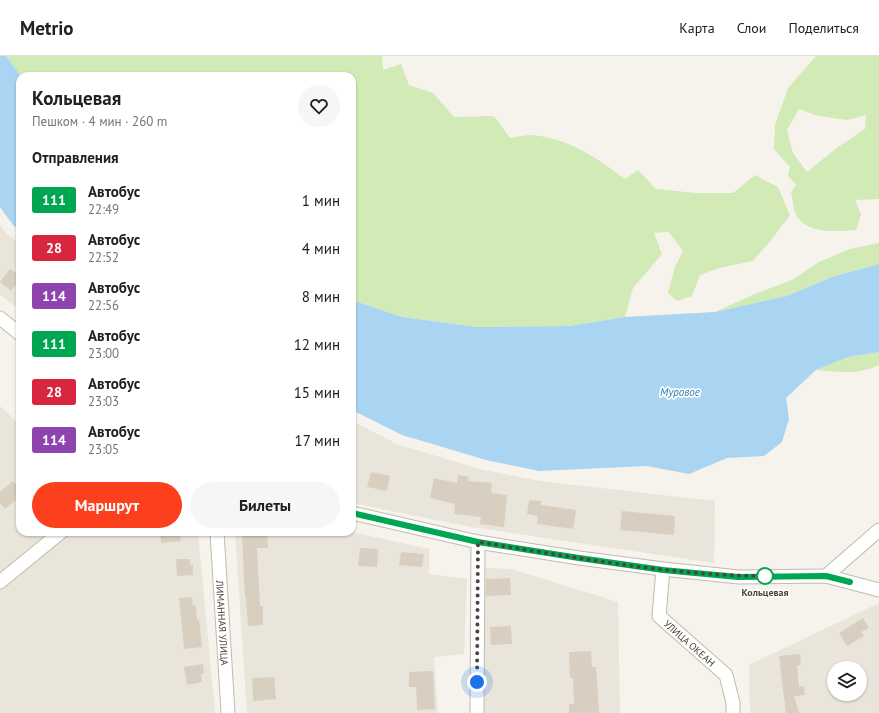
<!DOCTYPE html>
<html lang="ru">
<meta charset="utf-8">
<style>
:root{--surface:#fff;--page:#f6f6f6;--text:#202124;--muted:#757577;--line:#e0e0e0;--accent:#fc3f1d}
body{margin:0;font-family:"PT Sans",sans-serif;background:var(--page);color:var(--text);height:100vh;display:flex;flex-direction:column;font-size:15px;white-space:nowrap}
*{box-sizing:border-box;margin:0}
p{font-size:13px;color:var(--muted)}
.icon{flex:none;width:22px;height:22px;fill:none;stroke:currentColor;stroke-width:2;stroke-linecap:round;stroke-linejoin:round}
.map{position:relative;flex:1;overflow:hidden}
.drawer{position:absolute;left:16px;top:16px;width:340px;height:464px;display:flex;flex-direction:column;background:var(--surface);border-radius:12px;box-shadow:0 1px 3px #0004}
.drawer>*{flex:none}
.badge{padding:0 8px;border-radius:3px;font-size:14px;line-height:26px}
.buttons{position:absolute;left:827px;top:605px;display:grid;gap:8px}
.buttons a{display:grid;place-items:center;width:40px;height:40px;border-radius:50%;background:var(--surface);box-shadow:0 1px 3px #0004;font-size:20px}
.you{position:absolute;width:20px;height:20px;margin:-10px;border:3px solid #fff;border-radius:50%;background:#1a73e8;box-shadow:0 0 0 6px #1a73e833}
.map>.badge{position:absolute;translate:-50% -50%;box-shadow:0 0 0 2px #fff}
h2{padding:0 16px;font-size:15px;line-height:36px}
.round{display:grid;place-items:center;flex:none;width:42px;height:42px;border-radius:21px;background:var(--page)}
.overview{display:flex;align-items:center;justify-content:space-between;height:68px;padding:0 16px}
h1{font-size:19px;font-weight:700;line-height:30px}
.primary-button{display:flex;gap:8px;margin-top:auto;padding:8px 16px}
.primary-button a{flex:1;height:46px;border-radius:24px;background:var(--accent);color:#fff;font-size:16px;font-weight:700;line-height:46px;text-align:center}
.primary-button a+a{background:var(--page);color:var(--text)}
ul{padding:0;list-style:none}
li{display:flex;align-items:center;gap:12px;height:48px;padding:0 16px}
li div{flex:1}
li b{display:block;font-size:15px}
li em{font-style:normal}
li .badge{min-width:44px;font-weight:700;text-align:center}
header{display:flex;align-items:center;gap:24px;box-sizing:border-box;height:56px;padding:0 20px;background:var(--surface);border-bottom:1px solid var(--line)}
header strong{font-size:19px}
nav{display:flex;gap:22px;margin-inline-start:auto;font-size:14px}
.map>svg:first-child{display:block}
</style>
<header>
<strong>Metrio</strong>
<nav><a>Карта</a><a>Слои</a><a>Поделиться</a></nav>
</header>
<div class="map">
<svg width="879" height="657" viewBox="0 0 879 657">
<rect width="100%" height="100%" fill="#f6f3ec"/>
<path fill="#eae5da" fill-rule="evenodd" d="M0,169l6,8 14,11v66l-20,-15z
M0,350l20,19v107h31l-51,45z
M352,365l47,24 85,25 56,11 175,20 -1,62 -243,-36 -119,-24z
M70,476h128l17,181h-215v-127z
M235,476h117l77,17v25l38,5 -3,75 -30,3 4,56h-191z
M484,512l27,1 107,33 2,111h-136z
M879,547v110h-129l-1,-48zM834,612h26v26h-26z"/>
<path fill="#d2eab5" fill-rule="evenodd" d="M6,0h376l1,14 18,-6 8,21 24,8 21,24 40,-1 16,22c7,-1 15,-3 21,-3 37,3 65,22 94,44l13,-9 18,19 40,4h37l22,-18 23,12 12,28 -18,24 -19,22 -34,7 -19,7 -8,21 -15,5 -9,-8 7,-26 8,-16 -14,-19 -15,1 8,21 -29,34 -8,29 -56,9 -93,1 -74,-10 -50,-17v-224h-331z
M816,0h63v143l-24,1 6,15 -5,15c-18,1 -47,5 -59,-14 -4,-6 -4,-17 -6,-24l5,-7 -8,-9 2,-9 -16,-18 1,-24 13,-37zM799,53l19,7 29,4 19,-5 -1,14 -27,18 -31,25 -14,-19 -6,-23z
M879,187v21l-47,13 -45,19 -72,16 42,-19 35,-13 27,-18 31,-13z
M879,296v13c-19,10 -43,7 -63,5l32,-13z"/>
<path fill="#a9d4f2" d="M0,0h6l15,20h-1v155l-7,-6 -13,-18z
M879,208v88l-31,5 -32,13 -30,28 3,21 -7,23 -18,14 -37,2 -38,16 -42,-8 -108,5 -53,-11 -84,-25 -50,-25v-110l50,17 74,10 93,-1 56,-9 90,-5 72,-16 45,-19z"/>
<path fill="#d8cfc1" d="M10,213l10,7v4l-9,11 -11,-9z
M371,416l19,4 -3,15 -20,-4z
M458,419l11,2 -1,4 24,2 -1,10 16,2 -3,32 -24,-3 1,-7 -27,-3 1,-10 -25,-6 4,-20 23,5z
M13,425l7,8v8l-15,12 -5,-6v-11z
M529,444l12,1v4l35,5 -3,19 -36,-5 1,-8 -11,-2z
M622,455l53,5 -1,19 -54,-5z
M160,476h20l1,9 -20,2z
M267,476l1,16h-11l3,58h3v19l-15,1 -2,-28h-1l-3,-65z
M360,492l18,1 -1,18 -19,-1z
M401,496l23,2 -2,13 -23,-2z
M176,503h14v6h3v10l-16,1z
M510,522l1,17 -25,1v-17z
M192,541l1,9 3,-1 1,14h2l3,28 -18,2 -5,-51z
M863,562l6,10 -8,4 3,4 -17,10 -8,-13z
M511,570l1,18 -21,1 -1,-18z
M591,595l1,16h4l3,46h-30v-9h5l-1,-26h-3l-1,-26z
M800,598l1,11 -4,1 2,21 5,-1 1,9 -11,1 5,17h-13l-7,-57z
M203,608l1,9 -3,1 1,8 -15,3 -3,-18z
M433,615l2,38 -18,1 -1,-23h-7v-15z
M274,621l2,22 -23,2 -1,-23z"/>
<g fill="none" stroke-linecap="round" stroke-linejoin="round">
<defs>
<g id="minor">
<path d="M0,262l20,16"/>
<path d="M352,457l126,29 101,16 84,11 76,8 87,-1 53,14"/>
<path id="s1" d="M217,476l11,181"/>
<path id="s2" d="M663,513l-4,47 67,59 7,28v10"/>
<path d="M826,520l53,-46"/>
<path d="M0,526l61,-50"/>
<path d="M477,657l1,-171"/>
</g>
</defs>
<use href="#minor" stroke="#c2bbae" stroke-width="15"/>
<use href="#minor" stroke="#fff" stroke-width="13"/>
</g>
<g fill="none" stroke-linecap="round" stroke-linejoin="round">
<defs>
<path id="line" d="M352,457l126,29 101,16 84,12 75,7 88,-1 24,6"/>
</defs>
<use href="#line" stroke="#fff" stroke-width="9"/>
<use href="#line" stroke="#00a651" stroke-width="6"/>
<path stroke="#4b4439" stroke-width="4" stroke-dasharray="0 7.2" d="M477,626l1,-140c96,15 193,34 290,34h-3"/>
</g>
<circle fill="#fff" stroke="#00a651" stroke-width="2" cx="765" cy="520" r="8"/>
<g text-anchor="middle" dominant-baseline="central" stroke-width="3.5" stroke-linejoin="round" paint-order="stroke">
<g font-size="10" font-weight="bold" fill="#4b4439" stroke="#fff">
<text x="765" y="536">Кольцевая</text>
</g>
<g font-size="10" fill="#4b4439" stroke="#fff">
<text stroke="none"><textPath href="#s1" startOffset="91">ЛИМАННАЯ УЛИЦА</textPath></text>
<text stroke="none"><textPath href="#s2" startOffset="88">УЛИЦА ОКЕАН</textPath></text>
</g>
<g font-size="11" font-style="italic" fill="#2e7ab2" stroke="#fff">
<text x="680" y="336">Муровое</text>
</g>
</g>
</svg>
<div class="buttons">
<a><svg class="icon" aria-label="layers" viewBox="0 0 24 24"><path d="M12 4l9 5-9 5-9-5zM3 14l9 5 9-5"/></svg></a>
</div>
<div class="you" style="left:477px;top:626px"></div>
<section class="drawer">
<div class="overview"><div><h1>Кольцевая</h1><p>Пешком · 4 мин · 260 m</p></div><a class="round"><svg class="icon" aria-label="heart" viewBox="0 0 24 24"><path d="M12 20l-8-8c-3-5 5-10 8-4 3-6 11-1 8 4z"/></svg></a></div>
<h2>Отправления</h2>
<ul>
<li><span class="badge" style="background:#00a651;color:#fff">111</span><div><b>Автобус</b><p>22:49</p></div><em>1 мин</em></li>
<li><span class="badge" style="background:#d7263d;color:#fff">28</span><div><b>Автобус</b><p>22:52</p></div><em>4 мин</em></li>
<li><span class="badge" style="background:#8e44ad;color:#fff">114</span><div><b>Автобус</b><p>22:56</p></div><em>8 мин</em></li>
<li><span class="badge" style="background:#00a651;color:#fff">111</span><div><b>Автобус</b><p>23:00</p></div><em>12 мин</em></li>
<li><span class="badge" style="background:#d7263d;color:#fff">28</span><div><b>Автобус</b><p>23:03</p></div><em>15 мин</em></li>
<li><span class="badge" style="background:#8e44ad;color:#fff">114</span><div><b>Автобус</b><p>23:05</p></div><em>17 мин</em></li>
</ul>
<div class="primary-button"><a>Маршрут</a><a>Билеты</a></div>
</section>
</div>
